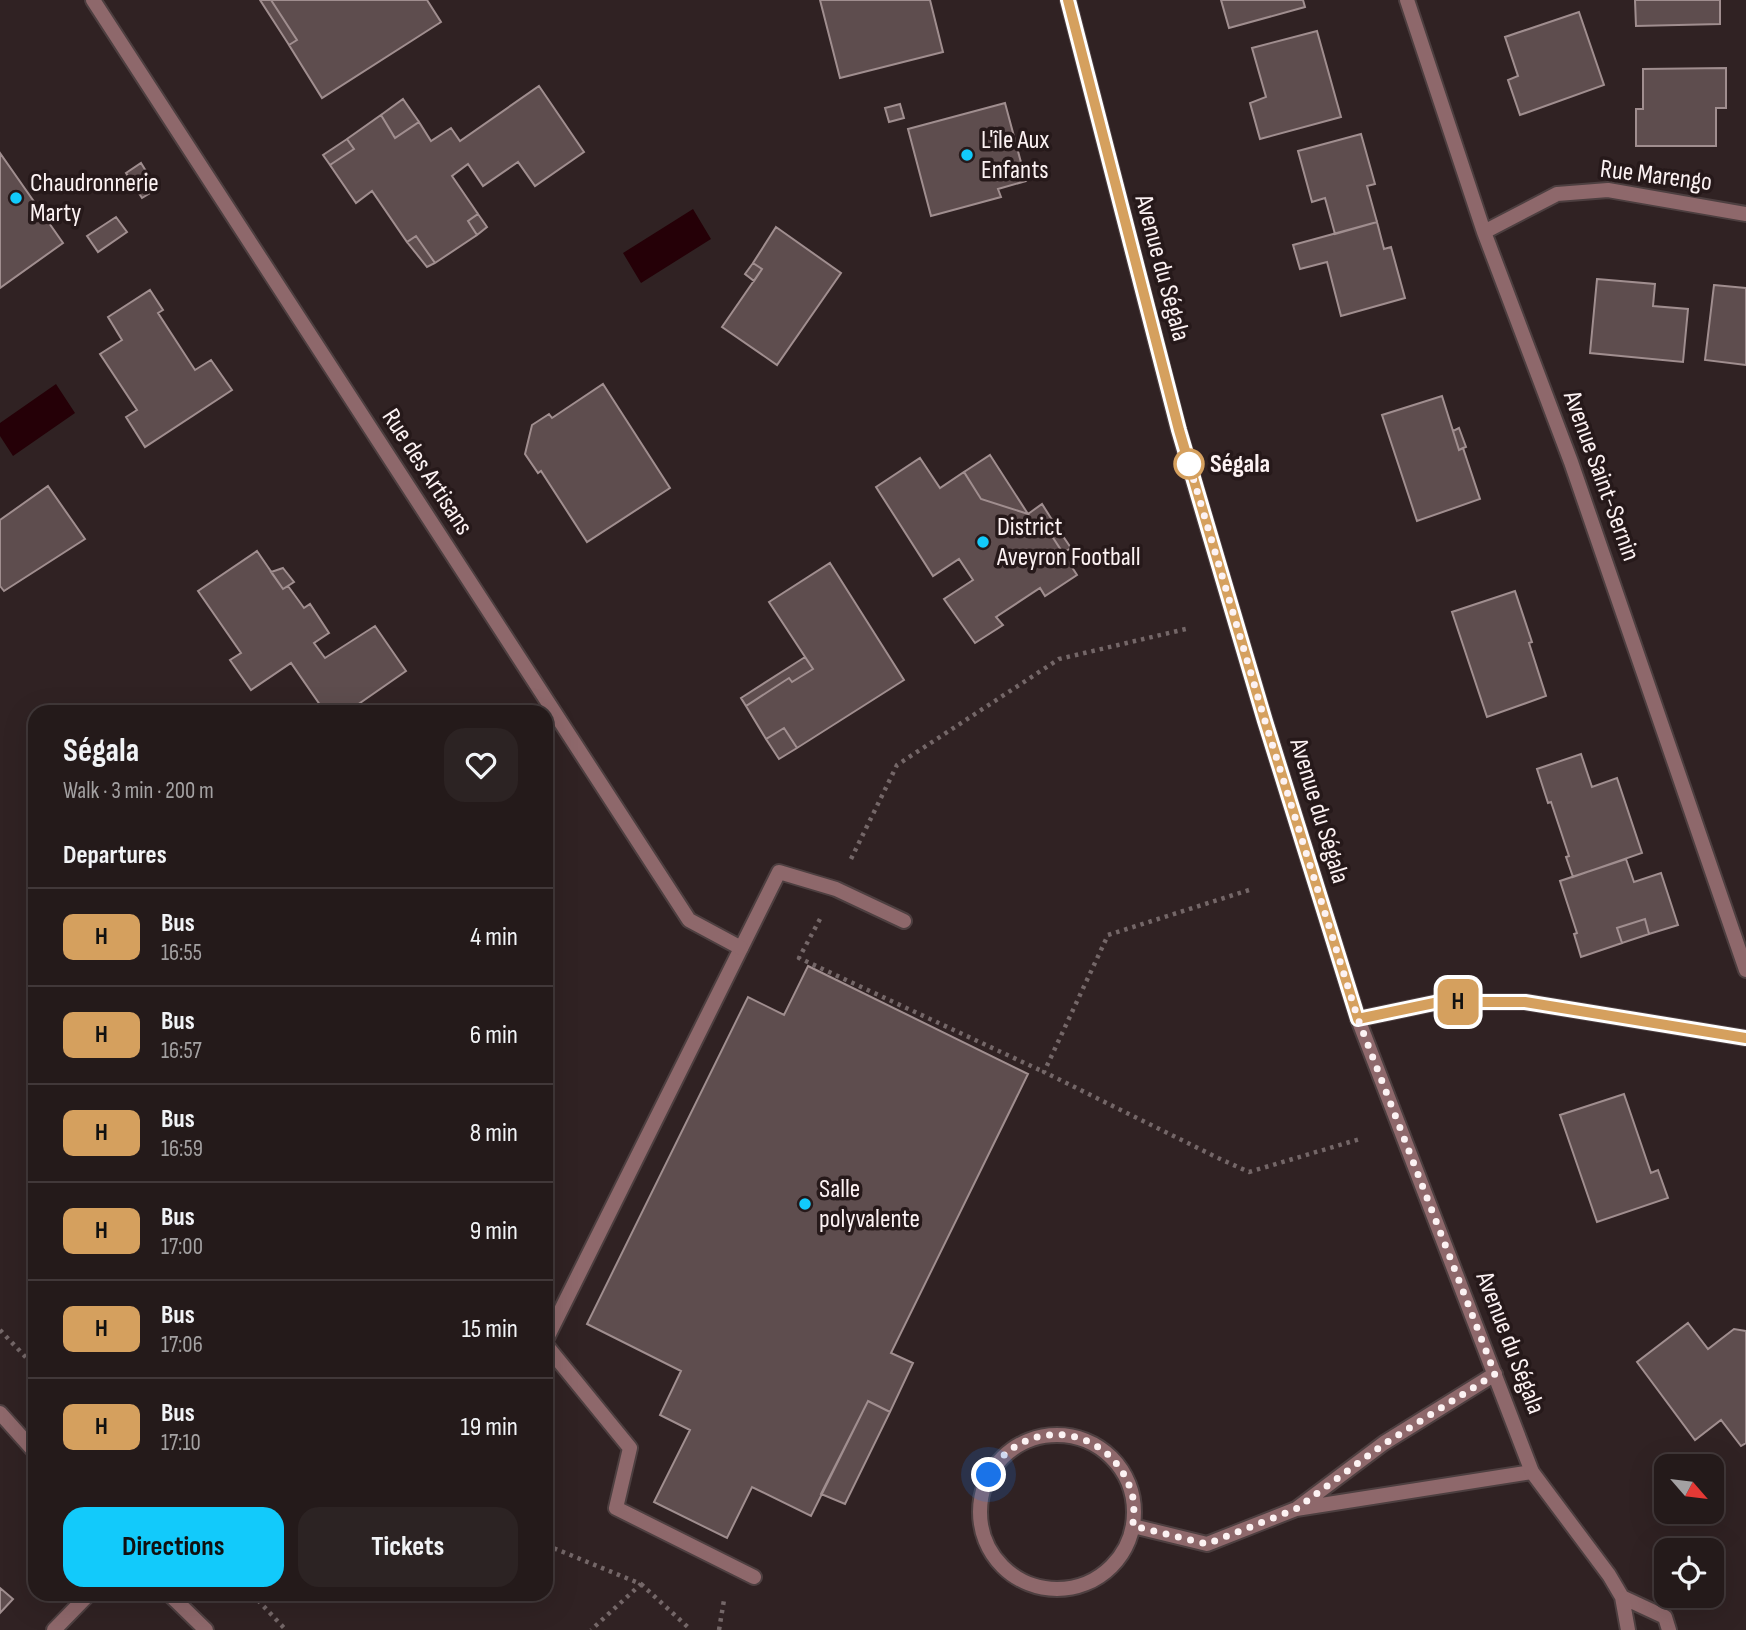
<!DOCTYPE html>
<meta charset="utf-8">
<style>
:root{--surface:#241a1a;--page:#2c2323;--text:#f1f3f6;--muted:#a3a1a2;--line:#413839;--accent:#12cafb}
body{margin:0;font-family:"Sofia Sans Condensed",sans-serif;background:var(--page);color:var(--text);height:100vh;display:flex;flex-direction:column;font-size:26px;white-space:nowrap}
*{box-sizing:border-box;margin:0}
p{font-size:23px;color:var(--muted)}
.icon{flex:none;width:38px;height:38px;fill:none;stroke:currentColor;stroke-width:2;stroke-linecap:round;stroke-linejoin:round}
.map{position:relative;flex:1;overflow:hidden}
.sheet{position:absolute;left:28px;top:705px;width:525px;height:896px;display:flex;flex-direction:column;background:var(--surface);border-radius:21px;box-shadow:0 7px 28px #0002,0 0 0 2px var(--line)}
.sheet>*{flex:none}
.badge{padding:0 14px;border-radius:10px;font-size:24px;line-height:46px}
.needle{width:46px;rotate:118deg}
.fabs{position:absolute;left:1654px;top:1454px;display:grid;gap:14px}
.fabs a{display:grid;place-items:center;width:70px;height:70px;border-radius:14px;background:var(--surface);box-shadow:0 7px 28px #0002,0 0 0 2px var(--line);font-size:35px}
.you{position:absolute;width:35px;height:35px;margin:-18px;border:5px solid #fff;border-radius:50%;background:#1a73e8;box-shadow:0 0 0 10px #1a73e833}
.map>.badge{position:absolute;translate:-50% -50%;box-shadow:0 0 0 4px #fff}
h2{padding:0 35px;font-size:26px;line-height:63px}
.round{display:grid;place-items:center;flex:none;width:74px;height:74px;border-radius:21px;background:var(--page)}
.head{display:flex;align-items:center;justify-content:space-between;height:119px;padding:0 35px}
h1{font-size:33px;font-weight:700;line-height:52px}
.cta{display:flex;gap:14px;margin-top:auto;padding:14px 35px}
.cta a{flex:1;height:80px;border-radius:21px;background:var(--accent);color:#111;font-size:28px;font-weight:700;line-height:80px;text-align:center}
.cta a+a{background:var(--page);color:var(--text)}
ul{padding:0;list-style:none}
li{display:flex;align-items:center;gap:21px;height:98px;padding:0 35px;border-top:2px solid var(--line)}
li div{flex:1}
li b{display:block;font-size:26px}
li em{font-style:normal}
li .badge{min-width:77px;font-weight:700;text-align:center}
.map>svg:first-child{display:block}
</style>
<div class="map">
<svg width="1746" height="1630" viewBox="0 0 1746 1630">
<rect width="100%" height="100%" fill="#302223"/>
<path fill="#250007" d="M693,209l18,30 -70,44 -18,-30z
M56,384l19,29 -62,43 -13,-20v-13z"/>
<path fill="#5e4d4e" stroke="#a08e8f" stroke-width="2" d="M260,0h11l26,40 -8,5z
M271,0h156l14,22 -119,76 -33,-53 8,-5z
M820,0h110l13,52 -103,26z
M1221,0h82l2,7 -76,21z
M1635,0h85v24l-84,2z
M1579,12l25,73 -84,30 -12,-35 10,-4 -13,-39z
M1317,31l24,86 -81,22 -10,-36 16,-6 -14,-49z
M1726,68v40h-10v38h-80v-37h7v-40z
M539,86l45,66 -49,34 -17,-24 -35,24 -15,-22 -16,12 26,38 -10,7 9,14 -42,28 -19,-27 -9,6 -35,-51 -16,12 -26,-38 24,-16 -7,-10 34,-24 14,23 24,-16 12,19 20,-13 9,13z
M403,99l16,23 -24,16 -14,-23z
M1005,103l21,78 -28,8 3,8 -70,19 -23,-87z
M900,104l4,14 -15,4 -4,-14z
M1361,134l14,50 -8,2 10,36 -42,12 -10,-36 -13,4 -14,-51z
M347,139l7,10 -24,16 -7,-10z
M0,153l63,90 -63,45z
M141,163l16,26 -15,9 -16,-25z
M478,214l9,13 -10,8 -9,-14z
M116,217l11,15 -29,20 -11,-16z
M1377,222l7,27 7,-2 14,51 -64,18 -14,-54 -27,7 -7,-24z
M776,227l65,46 -64,92 -55,-38 40,-58 -9,-6z
M416,236l19,27 -8,4 -20,-25z
M753,263l9,6 -8,12 -9,-7z
M1597,279l58,5 -2,22 35,3 -5,53 -93,-9z
M1714,285l32,3v77l-41,-5z
M150,290l13,20 -5,3 37,57 16,-10 21,30 -87,57 -19,-30 11,-7 -37,-56 22,-14 -14,-23z
M603,384l67,104 -83,54 -46,-71 -3,2 -13,-19 7,-29 17,-11 3,4z
M1442,396l17,54 4,-2 17,51 -63,22 -35,-106z
M1459,428l7,19 -7,3 -6,-19z
M990,455l38,59 -47,-15 -17,-27z
M920,458l20,30 24,-16 17,27 47,15 14,-10 14,22 -8,4 29,45 -32,21 -5,-8 -44,29 7,8 -28,18 -31,-44 29,-19 -14,-21 -26,17 -57,-89z
M48,486l37,53 -81,52 -4,-5v-66z
M1056,526l15,22 -8,5 -15,-23z
M257,551l26,38 5,-3 16,22 6,-4 19,29 -15,10 11,15 50,-32 31,45 -59,41h-22l-34,-49 -40,27 -21,-30 11,-7 -43,-62z
M830,563l74,117 -107,68 -13,-20 -18,11 -20,-33 43,-28 3,4 21,-13 -44,-67z
M283,568l11,14 -11,7 -12,-17z
M1515,591l17,51 -3,1 17,53 -59,21 -35,-105z
M805,657l8,12 -21,13 -3,-4 -43,28 -5,-8z
M784,728l13,20 -18,11 -13,-20z
M1581,754l11,33 25,-9 25,75 -69,24 -7,-20 3,-1 -18,-54 -3,1 -11,-34z
M1626,859l8,23 27,-9 17,52 -29,9 -4,-15 -28,9 5,15 -41,14 -7,-23 3,-1 -17,-52z
M1645,919l4,15 -27,9 -5,-15z
M808,966l220,108 -137,279 22,10 -23,49 -22,-11 -57,115 -59,-29 -25,51 -73,-36 36,-72 -30,-15 21,-44 -94,-47 161,-327 36,18z
M1624,1094l27,79 7,-3 10,28 -71,24 -37,-107z
M1688,1323l20,26 26,-20 12,2v112l-5,3 -20,-26 -26,20 -58,-78z
M868,1401l22,11 -45,92 -24,-10z
M0,1588l13,11 -13,14z"/>
<g fill="none" stroke-linecap="round" stroke-linejoin="round">
<defs>
<path id="service" d="M546,1340l233,-468 57,17 68,32
M546,1345l84,103 -14,60 138,69"/>
<path id="minor" d="M93,0l596,920 52,28
M1407,0l77,232 87,230 175,508
M1484,232l73,-38 51,-4 138,24
M1358,1019l81,-17h86l221,36
M1495,1374l-111,69 -88,66 236,-37
M0,1413l35,39
M980 1512a77 77 0 1 1 154 0a77 77 0 1 1-154 0Z
M1133,1526l74,18 89,-35
M169,1594l37,36
M54,1630l35,-36"/>
<path id="tertiary" d="M1068,0l111,431 86,290 93,298 174,453 77,103 13,22
M1628,1630l-6,-33 43,20 4,13"/>
</defs>
<use href="#service" stroke="#4d3f40" stroke-width="18"/>
<use href="#minor" stroke="#4d3f40" stroke-width="18"/>
<use href="#tertiary" stroke="#4d3f40" stroke-width="18"/>
<path stroke="#746768" stroke-width="4.5" stroke-dasharray="3.5 5" stroke-linecap="butt" d="M851,859l46,-94 162,-106 131,-31
M1249,890l-141,45 -64,137 174,86 31,14 111,-33
M820,919l-21,39 245,114
M0,1330l35,37
M546,1545l95,39 -50,46
M641,1584l50,46
M252,1594l34,36
M719,1630l5,-30"/>
<use href="#service" stroke="#8e686b" stroke-width="14"/>
<use href="#minor" stroke="#8e686b" stroke-width="14"/>
<use href="#tertiary" stroke="#8e686b" stroke-width="14"/>
</g>
<g fill="none" stroke-linecap="round" stroke-linejoin="round">
<defs>
<path id="line" d="M1068,0l111,430 86,291 93,298 81,-17h86l221,36"/>
</defs>
<use href="#line" stroke="#fff" stroke-width="16"/>
<use href="#line" stroke="#d5a05e" stroke-width="10"/>
<path stroke="#fcf2f3" stroke-width="7" stroke-dasharray="0 12.6" d="M989,1475c6,-8 12,-19 21,-25 47,-34 110,-9 123,48 2,8 0,19 0,28l74,18 89,-35 88,-65 111,-70 -137,-355 -93,-298 -78,-264 2,7"/>
</g>
<g fill="#12cafb" stroke="#26191a" stroke-width="2.5">
<circle cx="967" cy="155" r="7"/>
<circle cx="16" cy="198" r="7"/>
<circle cx="983" cy="542" r="7"/>
<circle cx="805" cy="1204" r="7"/>
</g>
<circle fill="#fff" stroke="#d5a05e" stroke-width="3.5" cx="1189" cy="464" r="14"/>
<g text-anchor="middle" dominant-baseline="central" stroke-width="7" stroke-linejoin="round" paint-order="stroke">
<g font-size="26" fill="#fcf2f3" stroke="#26191a" text-anchor="start">
<text x="981" y="140">L'île Aux<tspan x="981" dy="30">Enfants</tspan></text>
<text x="30" y="183">Chaudronnerie<tspan x="30" dy="30">Marty</tspan></text>
<text x="997" y="527">District<tspan x="997" dy="30">Aveyron Football</tspan></text>
<text x="819" y="1189">Salle<tspan x="819" dy="30">polyvalente</tspan></text>
</g>
<g font-size="26" fill="#fcf2f3" stroke="#26191a">
<text transform="translate(1656 176) rotate(7)">Rue Marengo</text>
<text transform="translate(1162 268) rotate(75)">Avenue du Ségala</text>
<text transform="translate(427 472) rotate(57)">Rue des Artisans</text>
<text transform="translate(1601 476) rotate(70)">Avenue Saint-Sernin</text>
<text transform="translate(1319 811) rotate(73)">Avenue du Ségala</text>
<text transform="translate(1510 1343) rotate(69)">Avenue du Ségala</text>
</g>
<g font-size="26" font-weight="bold" fill="#fcf2f3" stroke="#26191a" text-anchor="start">
<text x="1210" y="464">Ségala</text>
</g>
</g>
</svg>
<div class="fabs">
<a><svg class="needle" viewBox="-14 -14 28 28"><path d="M0-13l5 13h-10z" fill="#e53935"/><path d="M0 13l5-13h-10z" fill="#a3a1a2"/></svg></a>
<a><svg class="icon" aria-label="locate" viewBox="0 0 24 24"><circle cx="12" cy="12" r="6"/><path d="M12 2v4M12 18v4M2 12h4M18 12h4"/></svg></a>
</div>
<div class="you" style="left:989px;top:1475px"></div>
<b class="badge" style="left:1458px;top:1002px;background:#d5a05e;color:#111">H</b>
<section class="sheet">
<div class="head"><div><h1>Ségala</h1><p>Walk · 3 min · 200 m</p></div><a class="round"><svg class="icon" aria-label="heart" viewBox="0 0 24 24"><path d="M12 20l-8-8c-3-5 5-10 8-4 3-6 11-1 8 4z"/></svg></a></div>
<h2>Departures</h2>
<ul>
<li><span class="badge" style="background:#d5a05e;color:#111">H</span><div><b>Bus</b><p>16:55</p></div><em>4 min</em></li>
<li><span class="badge" style="background:#d5a05e;color:#111">H</span><div><b>Bus</b><p>16:57</p></div><em>6 min</em></li>
<li><span class="badge" style="background:#d5a05e;color:#111">H</span><div><b>Bus</b><p>16:59</p></div><em>8 min</em></li>
<li><span class="badge" style="background:#d5a05e;color:#111">H</span><div><b>Bus</b><p>17:00</p></div><em>9 min</em></li>
<li><span class="badge" style="background:#d5a05e;color:#111">H</span><div><b>Bus</b><p>17:06</p></div><em>15 min</em></li>
<li><span class="badge" style="background:#d5a05e;color:#111">H</span><div><b>Bus</b><p>17:10</p></div><em>19 min</em></li>
</ul>
<div class="cta"><a>Directions</a><a>Tickets</a></div>
</section>
</div>
